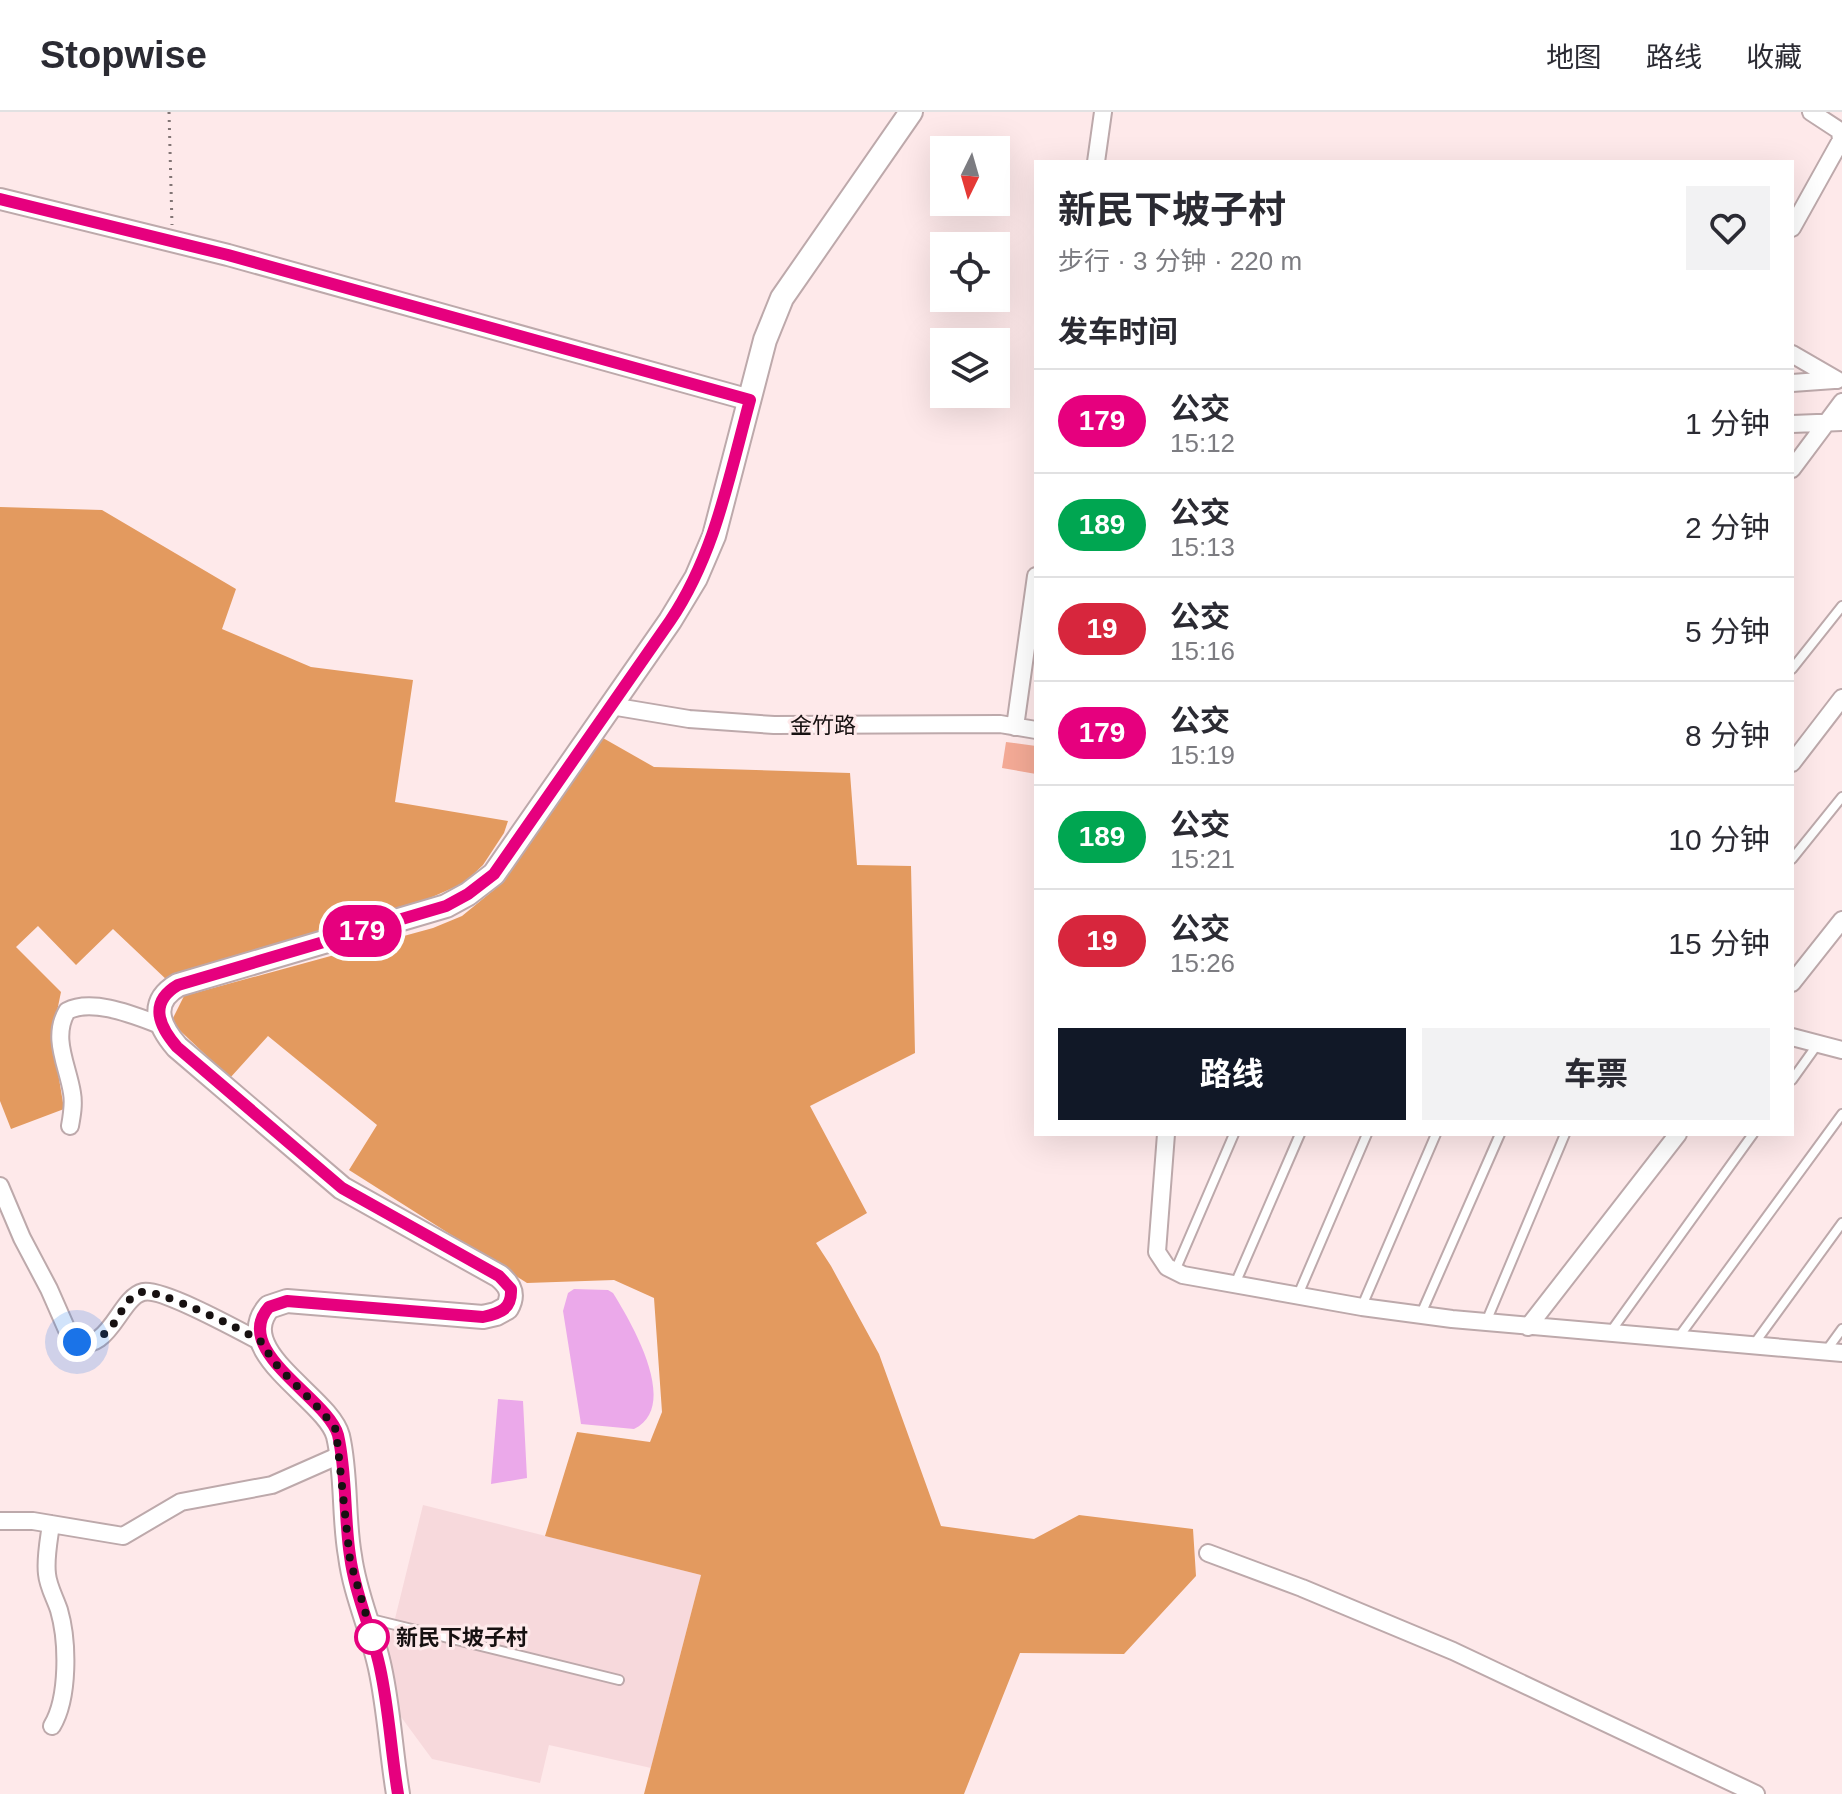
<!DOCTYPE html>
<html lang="zh">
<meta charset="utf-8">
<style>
:root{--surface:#fff;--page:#f2f2f3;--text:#2b2b33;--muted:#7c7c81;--line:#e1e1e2;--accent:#111827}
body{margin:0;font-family:Arial,"Noto Sans SC",sans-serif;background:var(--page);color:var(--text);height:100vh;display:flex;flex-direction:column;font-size:30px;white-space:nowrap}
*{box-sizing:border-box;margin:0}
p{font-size:26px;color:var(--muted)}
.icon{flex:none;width:44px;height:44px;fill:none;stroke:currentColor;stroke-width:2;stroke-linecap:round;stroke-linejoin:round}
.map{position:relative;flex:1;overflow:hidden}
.details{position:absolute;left:1034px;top:48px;width:760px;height:976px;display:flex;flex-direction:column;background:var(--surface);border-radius:0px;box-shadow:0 8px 32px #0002}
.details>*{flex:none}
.badge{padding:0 16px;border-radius:26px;font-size:28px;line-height:52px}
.needle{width:52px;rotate:185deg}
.buttons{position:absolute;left:930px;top:24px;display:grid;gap:16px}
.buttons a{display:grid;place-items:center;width:80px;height:80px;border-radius:0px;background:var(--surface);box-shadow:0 8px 32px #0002;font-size:40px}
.you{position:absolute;width:40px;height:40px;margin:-20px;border:6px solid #fff;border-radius:50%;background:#1a73e8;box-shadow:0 0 0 12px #1a73e833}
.map>.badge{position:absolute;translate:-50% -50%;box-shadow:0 0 0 4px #fff}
h2{padding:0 24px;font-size:30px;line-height:72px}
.round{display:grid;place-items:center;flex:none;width:84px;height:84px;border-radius:0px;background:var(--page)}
.overview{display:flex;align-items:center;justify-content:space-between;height:136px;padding:0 24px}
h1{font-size:38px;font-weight:700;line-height:60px}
.primary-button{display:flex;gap:16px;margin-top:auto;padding:16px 24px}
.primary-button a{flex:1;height:92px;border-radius:0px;background:var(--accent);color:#fff;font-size:32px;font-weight:700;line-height:92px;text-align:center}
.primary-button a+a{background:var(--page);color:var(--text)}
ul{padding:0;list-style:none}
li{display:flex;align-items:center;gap:24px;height:104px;padding:0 24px;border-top:2px solid var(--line)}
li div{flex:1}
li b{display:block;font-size:30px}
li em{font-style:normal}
li .badge{min-width:88px;font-weight:700;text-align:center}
header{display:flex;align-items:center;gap:48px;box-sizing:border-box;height:112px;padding:0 40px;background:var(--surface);border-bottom:2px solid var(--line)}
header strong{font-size:38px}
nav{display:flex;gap:44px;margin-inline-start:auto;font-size:28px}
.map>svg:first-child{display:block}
</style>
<header>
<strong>Stopwise</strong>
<nav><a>地图</a><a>路线</a><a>收藏</a></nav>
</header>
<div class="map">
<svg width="1842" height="1682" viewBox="0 0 1842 1682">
<rect width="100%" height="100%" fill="#fee9ea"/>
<path fill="#f7d9dc" d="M423,1393l278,70 -50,193 -102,-23 -9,38 -108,-24 -39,-53 -6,-55z"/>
<path fill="#e39a5f" d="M0,395l102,3 134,79 -14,40 89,38 102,13 -18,122 113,19 -4,12 -21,32 -19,18 -66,29 -229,70 -56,-53 -37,36 -38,-39 -22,21 45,45 -9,44 12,73 -53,20 -11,-28z
M603,626l51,29 196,6 7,92 54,1 4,187 -105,53 57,107 -51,30 15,23 48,88 62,172 93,13 45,-24 114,14 3,47 -72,78 -104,-1 -56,141h-320l57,-219 -156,-39 32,-104 73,10 12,-30 -8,-114 -40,-18 -87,3 -178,-113 28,-45 -109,-89 -38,42 -59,-56 13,-26 249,-68 29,-12 33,-27z"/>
<path fill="#eba9ea" d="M574,1177l34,1 5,3c18,29 68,113 21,136l-53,-5 -18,-113 5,-18z
M498,1287l25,2 4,77 -36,6z"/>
<path fill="#f4aa96" d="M1006,630l30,4v28l-34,-6z"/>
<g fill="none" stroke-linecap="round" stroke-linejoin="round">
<defs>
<path id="service" d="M1792,557l50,-63
M1792,747l50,-62
M1792,968l25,-35
M1175,1159l59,-137
M1235,1172l65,-150
M1298,1183l69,-161
M1362,1194l74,-172
M1421,1202l79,-180
M1486,1210l79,-188
M1609,1222l144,-200
M1678,1226l164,-224
M1754,1232l88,-121
M1826,1239l16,-22
M367,1506l252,62"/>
<path id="minor" d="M1096,50l7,-50
M1792,116l49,-88 -1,-9 -29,-19
M1792,242l45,26
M1792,271l42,-3
M1792,312l50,-2
M1792,357l50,-67
M611,594l78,13 85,6 226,-1 36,6
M1015,615l21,-151
M1792,651l50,-65
M1792,871l50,-63
M1792,925l50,13
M70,1014c2,-11 4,-22 2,-33 -4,-27 -21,-55 -5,-82 26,-14 71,6 96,15
M1166,1022l-9,118 10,15 16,8 179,32 90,12 390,34
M0,1074l22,52 27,51 22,50c38,20 47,-41 72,-47 18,-5 99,40 120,51
M1528,1215l150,-193
M0,1409h33l90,15 58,-34 91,-17 68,-30
M51,1412c-2,16 -6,34 -4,50 1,12 8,24 12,36 9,31 10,88 -7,116
M1208,1441l94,35 151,63 303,143"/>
<path id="tertiary" d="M0,87l228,56 522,145"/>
<path id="secondary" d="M398,1682c-7,-42 -9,-85 -18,-126 -8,-38 -25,-73 -30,-112 -7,-39 -3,-82 -12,-120 -10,-38 -108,-84 -69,-129l18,-6 196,16 13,-3 11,-6c8,-14 3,-23 -8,-32l-157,-88 -165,-141c-19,-22 -28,-45 1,-62l268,-79 22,-12 26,-20 176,-253 26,-43 18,-42 51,-196 17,-42 129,-186"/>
</defs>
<use href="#service" stroke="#bda9ab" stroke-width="12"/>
<use href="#minor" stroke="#bda9ab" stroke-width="20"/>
<use href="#tertiary" stroke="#bda9ab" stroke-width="24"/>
<use href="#secondary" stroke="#bda9ab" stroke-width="26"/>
<path stroke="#827575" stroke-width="3" stroke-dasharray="2 6" stroke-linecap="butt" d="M169,0l3,113"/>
<use href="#service" stroke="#fff" stroke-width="8"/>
<use href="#minor" stroke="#fff" stroke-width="16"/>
<use href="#tertiary" stroke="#fff" stroke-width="20"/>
<use href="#secondary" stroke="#fff" stroke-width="22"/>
</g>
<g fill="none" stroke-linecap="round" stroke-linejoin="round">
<defs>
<path id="line" d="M0,87l228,56 522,145c-21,77 -35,154 -80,221l-176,253 -26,20 -22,12 -268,79c-29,17 -20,40 -1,62l165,141 157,88 12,13c1,20 -10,24 -28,28l-196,-16 -18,6c-39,44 59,91 69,128 9,39 6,82 12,121 5,39 22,74 30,112 9,41 11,84 18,126"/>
</defs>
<use href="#line" stroke="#fff" stroke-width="18"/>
<use href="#line" stroke="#e6007e" stroke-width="12"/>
<path stroke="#171111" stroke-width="8" stroke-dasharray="0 14.4" d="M77,1230c44,1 38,-42 65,-50 14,-4 104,39 118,49 7,5 8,15 14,21 20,23 44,42 62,68l14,130 24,82 -2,-5"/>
</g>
<circle fill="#fff" stroke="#e6007e" stroke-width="4" cx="372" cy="1525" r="16"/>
<g text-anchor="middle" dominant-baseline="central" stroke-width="6" stroke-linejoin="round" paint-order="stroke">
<g font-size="22" fill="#171111" stroke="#fee9ea">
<text x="823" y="613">金竹路</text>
</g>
<g font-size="22" font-weight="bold" fill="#171111" stroke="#fee9ea" text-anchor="start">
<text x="396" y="1525">新民下坡子村</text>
</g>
</g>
</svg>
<div class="buttons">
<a><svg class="needle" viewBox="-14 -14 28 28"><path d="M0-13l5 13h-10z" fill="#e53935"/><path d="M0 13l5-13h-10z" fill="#7c7c81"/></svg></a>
<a><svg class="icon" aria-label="locate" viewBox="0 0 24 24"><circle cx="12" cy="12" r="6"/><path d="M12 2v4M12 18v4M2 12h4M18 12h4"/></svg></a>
<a><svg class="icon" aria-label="layers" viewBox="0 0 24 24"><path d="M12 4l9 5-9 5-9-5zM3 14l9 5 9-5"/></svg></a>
</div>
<div class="you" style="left:77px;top:1230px"></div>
<b class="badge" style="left:362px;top:819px;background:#e6007e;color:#fff">179</b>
<section class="details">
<div class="overview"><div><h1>新民下坡子村</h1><p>步行 · 3 分钟 · 220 m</p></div><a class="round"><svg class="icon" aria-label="heart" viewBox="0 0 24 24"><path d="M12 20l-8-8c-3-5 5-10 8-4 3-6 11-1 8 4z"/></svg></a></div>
<h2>发车时间</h2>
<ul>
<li><span class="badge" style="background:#e6007e;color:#fff">179</span><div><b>公交</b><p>15:12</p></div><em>1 分钟</em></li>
<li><span class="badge" style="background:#00a651;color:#fff">189</span><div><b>公交</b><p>15:13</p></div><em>2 分钟</em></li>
<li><span class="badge" style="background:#d7263d;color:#fff">19</span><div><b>公交</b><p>15:16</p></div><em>5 分钟</em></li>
<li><span class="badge" style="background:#e6007e;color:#fff">179</span><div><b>公交</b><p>15:19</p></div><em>8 分钟</em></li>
<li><span class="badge" style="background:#00a651;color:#fff">189</span><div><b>公交</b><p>15:21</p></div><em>10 分钟</em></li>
<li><span class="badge" style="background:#d7263d;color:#fff">19</span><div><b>公交</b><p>15:26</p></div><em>15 分钟</em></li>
</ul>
<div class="primary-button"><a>路线</a><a>车票</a></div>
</section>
</div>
